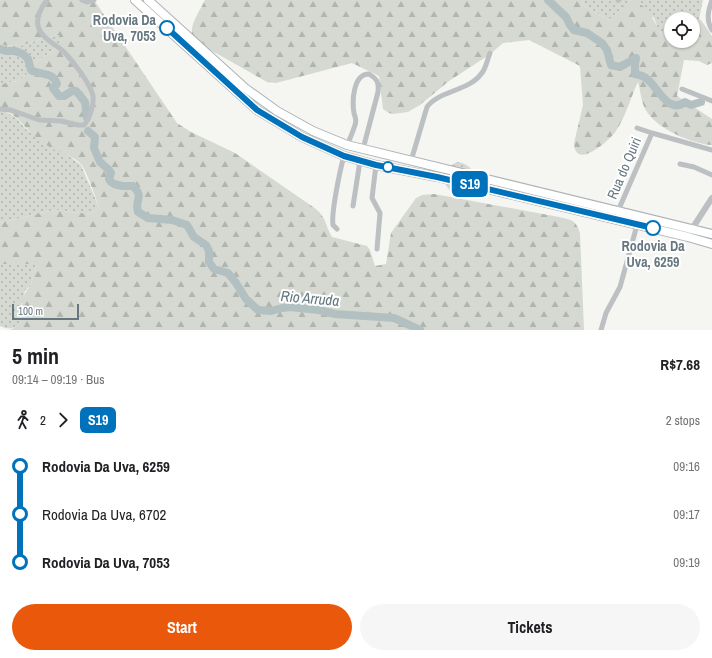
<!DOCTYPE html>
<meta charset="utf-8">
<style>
:root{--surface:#fff;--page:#f6f6f6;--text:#202124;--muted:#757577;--accent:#ea580c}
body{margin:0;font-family:"Archivo Narrow",sans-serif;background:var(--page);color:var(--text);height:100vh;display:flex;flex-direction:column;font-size:15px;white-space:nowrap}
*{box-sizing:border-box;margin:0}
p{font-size:13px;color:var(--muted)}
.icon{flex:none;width:22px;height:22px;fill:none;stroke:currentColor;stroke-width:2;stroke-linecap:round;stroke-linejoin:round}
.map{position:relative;height:330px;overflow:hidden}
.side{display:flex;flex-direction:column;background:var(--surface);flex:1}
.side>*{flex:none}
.badge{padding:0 8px;border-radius:6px;font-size:14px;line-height:26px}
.tools{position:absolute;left:664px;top:12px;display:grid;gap:8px}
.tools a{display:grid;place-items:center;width:36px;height:36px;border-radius:50%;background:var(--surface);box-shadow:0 1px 3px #0004;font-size:20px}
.scale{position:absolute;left:12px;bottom:10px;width:67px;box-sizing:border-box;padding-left:4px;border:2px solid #667780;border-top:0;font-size:11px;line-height:14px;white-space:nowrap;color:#667780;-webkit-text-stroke:3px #fff;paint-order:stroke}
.map>.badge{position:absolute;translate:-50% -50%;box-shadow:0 0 0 2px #fff}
.legs{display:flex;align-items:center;gap:6px;height:44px;padding:0 12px;font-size:13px}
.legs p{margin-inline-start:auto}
.overview{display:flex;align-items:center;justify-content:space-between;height:68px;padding:0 12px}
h1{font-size:22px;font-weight:700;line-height:30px}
.action{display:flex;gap:8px;margin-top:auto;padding:8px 12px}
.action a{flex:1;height:46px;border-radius:24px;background:var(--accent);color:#fff;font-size:16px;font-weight:700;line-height:46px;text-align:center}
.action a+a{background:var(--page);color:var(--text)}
ul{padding:0 12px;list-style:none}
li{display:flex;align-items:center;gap:14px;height:48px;font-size:15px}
li i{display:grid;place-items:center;width:6px;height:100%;margin:0 5px;background:currentColor}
li i::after{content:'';width:10px;height:10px;margin:-5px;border:3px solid;border-radius:50%;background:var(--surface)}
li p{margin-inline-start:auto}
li:first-child i{background:linear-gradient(#0000 50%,currentColor 0)}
li:last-child i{background:linear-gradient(currentColor 50%,#0000 0)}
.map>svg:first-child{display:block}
</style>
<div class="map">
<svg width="712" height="330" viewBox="0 0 712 330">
<defs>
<pattern id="green-dots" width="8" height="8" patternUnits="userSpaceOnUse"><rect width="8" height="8" fill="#d5d9d1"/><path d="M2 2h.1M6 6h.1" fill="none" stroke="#b1b5af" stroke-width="1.8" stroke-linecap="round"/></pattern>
<pattern id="forest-firs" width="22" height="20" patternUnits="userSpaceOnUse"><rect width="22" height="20" fill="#d5d9d1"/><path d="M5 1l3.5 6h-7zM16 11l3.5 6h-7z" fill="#b1b5af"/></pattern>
</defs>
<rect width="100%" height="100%" fill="#f5f5f1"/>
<path fill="url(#green-dots)" d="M582,0h49l-22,20 -26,-15z
M631,0h72l-4,19 2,1 -8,7v-8h-22v17l-7,1 -6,-8 -4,-11z
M59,33v14l-22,14 -11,14 -8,6 -18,3v-39l20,1z
M0,110h3l13,8 10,11 25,18 18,9 12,9 18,42 -9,7 -36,-4 -54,13z
M457,162c9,1 13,4 17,12l-27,-7z
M445,183l27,7c-10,8 -22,5 -27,-7z
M4,263l32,1 -5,20 -6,7 -4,13 -1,20c-8,5 -11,6 -20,2v-62z"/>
<path fill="url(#forest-firs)" d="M0,0h94l83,123 14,9 44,21 81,56c11,10 9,16 16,28l35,9 3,4 5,16 11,-2 5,-31 25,-35 6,-3 12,-1 125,23c13,3 17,3 21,16l4,97h-574l10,-6 2,-26 9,-14 5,-20h-36v-41l54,-13 36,4 9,-7c-3,-9 -13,-37 -18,-43 -8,-8 -20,-11 -30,-16 -5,-3 -10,-7 -15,-11 -11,-8 -21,-26 -36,-27v-26l18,-3 8,-6 11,-14 22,-14v-14l-39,13 -20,-1z
M205,0h377l1,5 26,15c8,-6 14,-15 22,-20 20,6 22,23 33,37l7,-1v5h22v-14l8,-7 11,16v27l-5,2 -8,-4 -15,-1 -7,36 35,23v26c-20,-1 -54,-16 -65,-33 -6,-8 -6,-20 -9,-30 -8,17 -12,34 -22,49 -7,10 -41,40 -42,12l9,-38 -3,-39 -51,-26 -26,3 -14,12 -40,26 -29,24 -12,7 -15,2 -4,-1 -6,-4 -4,-33 -27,-13 -76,20 -9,-1 -60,-34 -15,-12c-2,-13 8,-25 13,-36z"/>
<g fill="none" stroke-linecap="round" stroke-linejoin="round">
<path stroke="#b2c0c2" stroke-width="8" d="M548,0l18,17 4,8 4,5 13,3 15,10 5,7 4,15 9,2 16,-9 -1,6v10c5,1 9,2 12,5 11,8 21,36 38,23l6,3 10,-3
M0,49l6,2h9l8,3 5,5 3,11c10,6 22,1 26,14l-4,4 6,8h5l8,-5h4l9,11 2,16
M88,131l7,6 -1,11 6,14 8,7 3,4 -2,6 2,3 3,2 8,2h11c12,12 1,13 5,26l10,6 24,2 15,5 7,12 12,8 3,6v11l5,7 14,4 8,10 10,16 12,11 13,1 11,-3 8,-1 29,3 16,4 59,4 26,12"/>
<defs>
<path id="primary" d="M135,0l122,110 45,27 42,19 32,9 61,12 251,60 24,7
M148,0l97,88 32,23 36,20 34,14 365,89"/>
</defs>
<use href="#primary" stroke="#adb3b6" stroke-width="10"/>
<path stroke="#bcc0c3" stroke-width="5" d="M82,0l5,2 7,-2
M618,0h1
M712,0c-4,11 -6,20 0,30
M682,89l30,12
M0,109l11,1 28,10 22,1 17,4h6c6,-7 10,-20 9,-29 -3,-13 -18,-32 -27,-42 -8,-9 -25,-15 -28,-28 -2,-9 4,-20 9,-26
M637,128l15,5 60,17
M347,145c3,-6 6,-14 8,-20 2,-5 0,-8 -1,-12 -2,-12 -1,-39 15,-39 8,5 10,8 9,18l-15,57
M411,161l16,-54c11,-16 42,-16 54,-33 5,-5 6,-14 9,-21
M680,164l14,3 18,8
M376,165l-4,33 8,15 -3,36
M353,206l7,-45
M618,211l34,-78
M337,229l-4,-4c-2,-12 7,-55 11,-69
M601,330l5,-17 14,-26 17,-62"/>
<path stroke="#bcc0c3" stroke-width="6" d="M690,232l22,-34"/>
<use href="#primary" stroke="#fff" stroke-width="8"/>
</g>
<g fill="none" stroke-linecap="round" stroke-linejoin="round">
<defs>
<path id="line-1" d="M167,28l90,82 45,27 42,19 32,9 61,12 216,51"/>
</defs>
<use href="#line-1" stroke="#fff" stroke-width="9"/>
<use href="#line-1" stroke="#0072bc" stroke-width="6"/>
</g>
<g fill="#fff" stroke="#0072bc" stroke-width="2">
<circle cx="167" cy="28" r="7"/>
<circle cx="388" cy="167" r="5"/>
<circle cx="653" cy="228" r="7"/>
</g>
<g text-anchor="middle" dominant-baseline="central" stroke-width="4" stroke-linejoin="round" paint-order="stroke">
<g font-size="14" font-weight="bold" fill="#667780" stroke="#fff" text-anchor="end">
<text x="156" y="20">Rodovia Da<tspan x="156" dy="16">Uva, 7053</tspan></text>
<text x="653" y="246" text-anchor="middle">Rodovia Da<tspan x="653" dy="16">Uva, 6259</tspan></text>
</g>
<g font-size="14" fill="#667780" stroke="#fff">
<text transform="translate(624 168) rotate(-67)">Rua do Quiri</text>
</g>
<g font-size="15" font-style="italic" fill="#62777d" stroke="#fff">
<text transform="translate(310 298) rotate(5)">Rio Arruda</text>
</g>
</g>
</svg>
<div class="tools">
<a><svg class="icon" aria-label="locate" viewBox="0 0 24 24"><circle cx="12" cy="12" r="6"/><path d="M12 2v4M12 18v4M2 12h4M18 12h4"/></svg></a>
</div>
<div class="scale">100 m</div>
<b class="badge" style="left:470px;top:184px;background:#0072bc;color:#fff">S19</b>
</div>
<section class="side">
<div class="overview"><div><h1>5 min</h1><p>09:14 – 09:19 · Bus</p></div><b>R$7.68</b></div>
<div class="legs"><svg class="icon" aria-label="walk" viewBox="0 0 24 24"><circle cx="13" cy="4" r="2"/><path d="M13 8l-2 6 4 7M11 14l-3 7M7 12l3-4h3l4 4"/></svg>2<svg class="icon" aria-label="forward" viewBox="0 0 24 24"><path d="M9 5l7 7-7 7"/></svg><b class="badge" style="background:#0072bc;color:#fff">S19</b><p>2 stops</p></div>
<ul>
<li><i style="color:#0072bc"></i><b>Rodovia Da Uva, 6259</b><p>09:16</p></li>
<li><i style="color:#0072bc"></i><span>Rodovia Da Uva, 6702</span><p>09:17</p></li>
<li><i style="color:#0072bc"></i><b>Rodovia Da Uva, 7053</b><p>09:19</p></li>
</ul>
<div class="action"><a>Start</a><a>Tickets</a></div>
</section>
